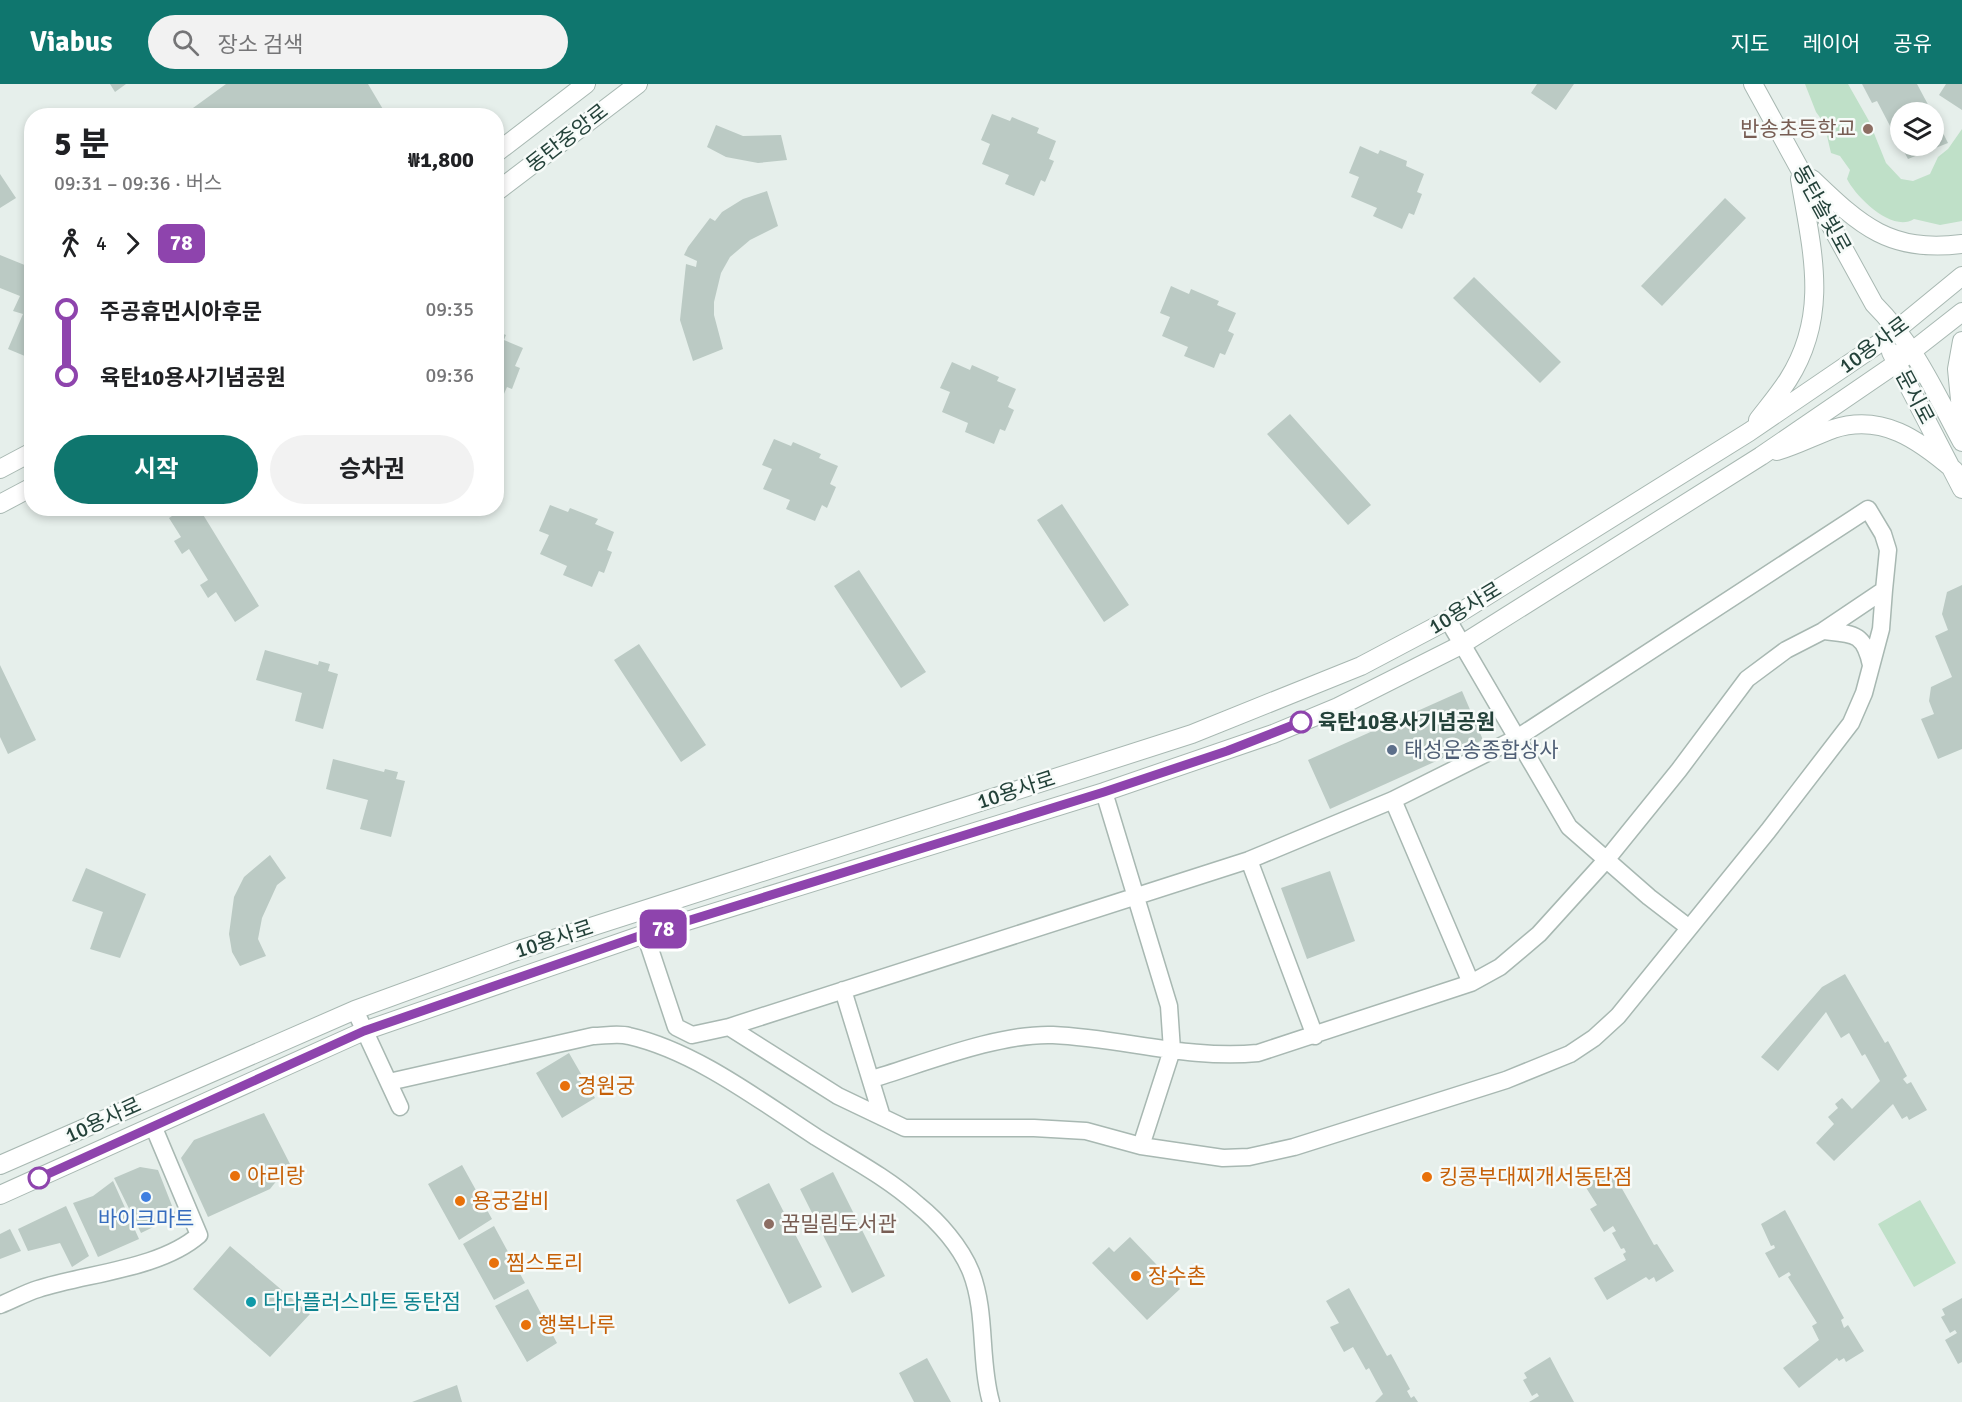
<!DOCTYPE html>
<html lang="ko">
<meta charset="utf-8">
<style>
:root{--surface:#fff;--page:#f2f2f2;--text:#202124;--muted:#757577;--accent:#0f766e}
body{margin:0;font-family:Signika,"Noto Sans KR",sans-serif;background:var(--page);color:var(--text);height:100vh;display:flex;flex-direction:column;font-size:22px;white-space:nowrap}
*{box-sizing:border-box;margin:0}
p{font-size:20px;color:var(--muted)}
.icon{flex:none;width:33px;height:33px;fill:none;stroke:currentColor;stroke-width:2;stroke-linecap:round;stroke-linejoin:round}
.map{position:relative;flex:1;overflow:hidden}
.panel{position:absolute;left:24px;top:24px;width:480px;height:408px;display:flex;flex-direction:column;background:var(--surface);border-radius:24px;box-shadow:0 3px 9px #0003}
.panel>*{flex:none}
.badge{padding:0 12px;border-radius:9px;font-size:21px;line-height:39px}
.controls{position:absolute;left:1890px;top:18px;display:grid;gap:12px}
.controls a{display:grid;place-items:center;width:54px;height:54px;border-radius:50%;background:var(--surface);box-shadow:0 3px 9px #0003;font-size:30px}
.map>.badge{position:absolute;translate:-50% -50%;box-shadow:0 0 0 3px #fff}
.legs{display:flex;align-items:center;gap:9px;height:66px;padding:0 30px;font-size:20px}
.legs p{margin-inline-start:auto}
.headline{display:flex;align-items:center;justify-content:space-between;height:102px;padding:0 30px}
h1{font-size:33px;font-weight:700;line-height:45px}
.action{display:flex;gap:12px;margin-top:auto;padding:12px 30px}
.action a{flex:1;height:69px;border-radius:36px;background:var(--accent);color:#fff;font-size:24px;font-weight:700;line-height:69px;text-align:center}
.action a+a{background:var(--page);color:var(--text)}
ul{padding:0 30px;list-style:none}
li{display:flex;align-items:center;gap:21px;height:66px;font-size:22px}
li i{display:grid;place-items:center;width:9px;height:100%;margin:0 8px;background:currentColor}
li i::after{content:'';width:15px;height:15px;margin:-8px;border:4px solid;border-radius:50%;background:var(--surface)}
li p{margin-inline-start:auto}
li:first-child i{background:linear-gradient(#0000 50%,currentColor 0)}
li:last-child i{background:linear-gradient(currentColor 50%,#0000 0)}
header{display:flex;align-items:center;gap:36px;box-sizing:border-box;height:84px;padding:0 30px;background:var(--accent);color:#fff}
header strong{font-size:28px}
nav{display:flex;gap:33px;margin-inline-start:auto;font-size:21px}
.search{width:420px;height:54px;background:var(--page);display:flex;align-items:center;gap:15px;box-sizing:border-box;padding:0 21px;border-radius:33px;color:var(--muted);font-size:22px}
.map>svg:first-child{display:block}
</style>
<header>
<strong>Viabus</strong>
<div class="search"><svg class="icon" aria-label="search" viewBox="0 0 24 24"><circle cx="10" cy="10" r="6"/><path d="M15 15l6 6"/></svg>장소 검색</div>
<nav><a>지도</a><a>레이어</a><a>공유</a></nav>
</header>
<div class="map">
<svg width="1962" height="1318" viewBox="0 0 1962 1318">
<rect width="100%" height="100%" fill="#e6efeb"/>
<path fill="#bfe0c8" d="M1805,0h43l21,37 17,42 15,16 12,2 17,-7 8,-17 10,-8 14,-20v92l-22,4 -26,-6c-22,14 -58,-22 -67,-40l3,-9 -10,-14 -9,-3 -7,-30 -8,-11z
M1920,1116l36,63 -42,24 -36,-63z"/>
<path fill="#bbcac4" d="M110,0h16l-11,8z
M226,0h142l19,32h-205z
M1537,0h37l-18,26 -25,-17z
M1862,0h55l15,28h-32v33l-23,-44 -5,2z
M1946,0h16v26l-23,-15z
M992,30l18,7 2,-4 27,11 -2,5 19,8 -7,18 5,2 -9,21 -4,-2 -7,16 -29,-12 4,-9 -27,-11 8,-20 -9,-4z
M1934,31l14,28 -40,16 -7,-13h33z
M716,41l27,11 38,-1 6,25 -29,3 -32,-6 -19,-10z
M1360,62l18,8 2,-4 27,11 -1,5 18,8 -7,18 5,2 -8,21 -5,-2 -7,16 -29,-13 4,-8 -26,-11 8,-20 -10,-4z
M0,90l16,24 -16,10z
M767,107l11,35 -28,14 -20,17 -9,16 -7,29v13l9,34 -30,12 -13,-41 6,-56 10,3 1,-6 -13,-6 4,-8 22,-29 5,3 7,-9 21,-13z
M1725,114l21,20 -84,88 -21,-20z
M0,171l32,13v91l-24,-10 15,-35 -10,-3 7,-15 -20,-8z
M1474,193l87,85 -21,21 -87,-85z
M1171,202l18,8 2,-5 28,12 -2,4 19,8 -8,18 6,3 -9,21 -5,-2 -6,15 -30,-12 4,-9 -26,-11 8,-19 -10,-4z
M496,247l10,4 -2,5 19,8 -8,18 5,2 -8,21 -5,-2 -7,16 -4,-2z
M952,278l18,8 2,-5 27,12 -2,4 19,8 -8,18 6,3 -9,21 -5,-2 -6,15 -29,-12 3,-9 -26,-11 8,-20 -10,-4z
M1290,330l81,91 -23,20 -81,-91z
M774,355l17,7 2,-4 28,12 -2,4 19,8 -8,18 6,3 -9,21 -5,-3 -7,16 -29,-12 4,-9 -27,-11 9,-20 -10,-4z
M1062,420l67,101 -25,17 -67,-102z
M550,421l18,7 2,-4 28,11 -3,5 19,8 -7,18 5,2 -8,21 -5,-2 -7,16 -29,-12 4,-9 -27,-12 9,-19 -10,-4z
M184,424h15l60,98 -24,16 -19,-30 -8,6 -8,-13 8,-5 -19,-31 -7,5 -8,-13 7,-4 -12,-19z
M859,486l67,102 -25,16 -67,-102z
M1962,501v164l-24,10 -17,-40 13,-5 -5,-13 2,-14 21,-10 -17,-41 13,-6 -6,-16 5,-22z
M639,560l67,101 -25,17 -67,-102z
M265,566l53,15 1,-4 11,3 -2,7 10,3 -15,55 -28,-8 7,-28 -46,-13z
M0,581l36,75 -28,14 -8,-17z
M1462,607l21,49 -153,69 -22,-49z
M333,675l51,13 1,-3 13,3 -2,7 9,2 -14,56 -31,-8 8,-29 -42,-11z
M270,771l16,23 -9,7 -15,33 -4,21 8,17 -26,10 -8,-14 -3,-18 5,-37 10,-20z
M86,784l60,26 -26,64 -30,-9 13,-37 -31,-11z
M1330,787l25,70 -48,18 -26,-71z
M1845,890l40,69 3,-2 19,35 -4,3 4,5 4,-2 16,28 -18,10 -2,-4 -5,3 -9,-15 -59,57 -18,-18 18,-19 -6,-7 10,-9 -3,-4 7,-6 10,11 28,-28 -15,-27 -3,2 -13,-23 -8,5 -15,-26 -48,59 -17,-14 61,-70z
M569,969l26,45 -33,20 -26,-45z
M264,1029l26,51 -20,25 -62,28 -27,-59 13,-18z
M1608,1080l46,81 3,-1 17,27 -18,11 -2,-5 -5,3 -3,-3 -39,23 -13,-22 32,-18 -3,-6 3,-2 -2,-4 -3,1 -9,-16 4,-2 -3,-5 -9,6 -14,-23 7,-4 -12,-19 4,-2 -4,-6z
M462,1081l30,54 -33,21 -31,-56z
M140,1083l18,3 18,46 -35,17 -27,-55z
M833,1088l52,104 -33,17 -52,-104z
M113,1097l26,58 -41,18 -25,-54 20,-7z
M769,1099l53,104 -33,17 -53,-104z
M66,1122l23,50 -17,11 -12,-24 -32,8 -10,-22z
M1785,1126l59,108 -3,2 3,8 4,-3 16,26 -18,11 -2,-4 -5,3 -2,-3 -38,30 -16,-20 36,-28 -7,-14 5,-3 -29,-46 3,-2 -2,-3 -10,6 -14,-25 10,-5 -1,-3 -3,1 -10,-22z
M494,1142l31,57 -31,17 -31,-56z
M10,1145l11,22 -21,8v-25z
M1130,1153l50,52 -33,31 -55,-57 17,-16 5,5z
M230,1162l80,68 -40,43 -77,-68z
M1349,1204l38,68 4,-2 19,35 -3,2 4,7 3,-2 4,6h-43l8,-8 -14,-26 -3,2 -13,-23 -9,5 -14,-25 9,-4 -13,-22z
M528,1205l29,54 -30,19 -32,-56z
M1962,1214v64l-4,2 -13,-24 12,-7 -2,-3 -5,3 -9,-16 4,-2 -3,-6z
M1550,1273l11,21 13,24h-45l10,-6 -2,-3 -5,3 -9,-16 4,-2 -3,-5z
M927,1274l24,44h-37l-15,-29z
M457,1301l5,17h-50z"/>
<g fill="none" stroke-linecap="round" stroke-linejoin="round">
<defs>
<path id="minor" d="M1448,536l121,207 80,70 39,30
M1823,547c30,3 41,1 48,34
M1104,708l65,214 3,44 -31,96
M1393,716l78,183
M1249,776l66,176
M645,850l31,93 16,8 37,-8 520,-167 144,-60 124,-62 351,-229 15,25 5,16 -4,40 -3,39 -17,64 -13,30 -83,108 -150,185 -24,22 -24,16 -64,26 -212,67 -45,10 -26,1 -82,-12 -55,-15 -52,-3h-129l-67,-32 -109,-69
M843,906l39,127
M355,926l45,97
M872,995c53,-16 127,-46 181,-44 69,3 136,25 205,18l213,-70 29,-16 39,-33 68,-75 72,-89 68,-91 39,-29 37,-19 61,-41
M389,998l204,-46c11,0 25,-3 36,0 66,15 130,64 187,101 34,21 72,41 102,68 21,17 43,42 53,67 16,41 8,88 20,130
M0,1221c13,-5 25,-12 38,-16 50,-16 122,-20 161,-54l-45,-107"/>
<path id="tertiary" d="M1753,0l121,220c40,40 61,88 88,138
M496,69l90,-69
M1812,95c49,47 78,74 150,65
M496,108l142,-108
M1962,257l-5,28 5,51
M1891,268l71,137
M1758,336c10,-13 21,-26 30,-40 42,-66 24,-129 12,-201
M1777,367c20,-6 37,-15 56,-22 49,-16 86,11 121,41
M0,385l32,-17
M0,420l32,-17
M0,1081l355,-155 164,-60 673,-216 169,-68 87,-46 301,-188 135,-92 78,-64
M0,1111l364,-164 281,-97 459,-142 169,-58 65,-27 123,-62 300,-189 136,-93 65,-51"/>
</defs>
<use href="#minor" stroke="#a8b8b2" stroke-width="19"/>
<use href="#tertiary" stroke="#a8b8b2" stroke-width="20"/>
<use href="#minor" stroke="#fff" stroke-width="16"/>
<use href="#tertiary" stroke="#fff" stroke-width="18"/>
</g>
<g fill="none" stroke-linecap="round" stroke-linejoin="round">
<defs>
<path id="line-1" d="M39,1094l325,-147 281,-97 459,-142 123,-41 74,-29"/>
</defs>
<use href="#line-1" stroke="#fff" stroke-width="14"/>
<use href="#line-1" stroke="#8e44ad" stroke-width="9"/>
</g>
<g fill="#8d6e63" stroke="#f7fbf9" stroke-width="2">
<circle cx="1868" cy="45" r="6"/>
<circle cx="769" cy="1140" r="6"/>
</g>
<g fill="#fff" stroke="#8e44ad" stroke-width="3">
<circle cx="1301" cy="638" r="10"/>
<circle cx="39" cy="1094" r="10"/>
</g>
<circle fill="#5c6f8a" stroke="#f7fbf9" stroke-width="2" cx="1392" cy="666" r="6"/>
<g fill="#e8710a" stroke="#f7fbf9" stroke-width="2">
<circle cx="565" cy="1002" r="6"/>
<circle cx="235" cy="1092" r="6"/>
<circle cx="1427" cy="1093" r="6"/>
<circle cx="460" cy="1117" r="6"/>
<circle cx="494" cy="1179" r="6"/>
<circle cx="1136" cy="1192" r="6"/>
<circle cx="526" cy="1241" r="6"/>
</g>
<circle fill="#3f7fe0" stroke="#f7fbf9" stroke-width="2" cx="146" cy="1113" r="6"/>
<circle fill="#0f9aa8" stroke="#f7fbf9" stroke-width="2" cx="251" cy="1218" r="6"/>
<g text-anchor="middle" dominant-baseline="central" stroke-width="5" stroke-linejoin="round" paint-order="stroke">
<g font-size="21" fill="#785e54" stroke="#f7fbf9" text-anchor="end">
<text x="1856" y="45">반송초등학교</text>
<text x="781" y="1140" text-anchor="start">꿈밀림도서관</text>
</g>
<g font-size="21" fill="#24423a" stroke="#f7fbf9">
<text transform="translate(567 54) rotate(-38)">동탄중앙로</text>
<text transform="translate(1822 125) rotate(61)">동탄솔빛로</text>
<text transform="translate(1874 261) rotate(-36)">10용사로</text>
<text transform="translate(1915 313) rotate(62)">문시로</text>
<text transform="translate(1465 524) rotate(-31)">10용사로</text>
<text transform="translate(1016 706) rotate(-18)">10용사로</text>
<text transform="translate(554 855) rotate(-18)">10용사로</text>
<text transform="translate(103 1036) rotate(-24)">10용사로</text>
</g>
<g font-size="21" font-weight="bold" fill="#24423a" stroke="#f7fbf9" text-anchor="start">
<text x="1318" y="638">육탄10용사기념공원</text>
</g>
<g font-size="21" fill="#4e5e75" stroke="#f7fbf9" text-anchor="start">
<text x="1404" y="666">태성운송종합상사</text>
</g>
<g font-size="21" fill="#c56008" stroke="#f7fbf9" text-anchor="start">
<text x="577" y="1002">경원궁</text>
<text x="247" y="1092">아리랑</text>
<text x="1439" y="1093">킹콩부대찌개서동탄점</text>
<text x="472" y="1117">용궁갈비</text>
<text x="506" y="1179">찜스토리</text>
<text x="1148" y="1192">장수촌</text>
<text x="538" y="1241">행복나루</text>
</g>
<g font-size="21" fill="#366cbe" stroke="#f7fbf9">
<text x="146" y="1135">바이크마트</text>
</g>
<g font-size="21" fill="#0d838f" stroke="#f7fbf9" text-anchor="start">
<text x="263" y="1218">다다플러스마트 동탄점</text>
</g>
</g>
</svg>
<div class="controls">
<a><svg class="icon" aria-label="layers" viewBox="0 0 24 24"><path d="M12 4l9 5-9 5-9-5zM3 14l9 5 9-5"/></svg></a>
</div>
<b class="badge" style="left:663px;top:845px;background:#8e44ad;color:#fff">78</b>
<section class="panel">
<div class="headline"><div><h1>5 분</h1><p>09:31 – 09:36 · 버스</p></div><b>₩1,800</b></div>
<div class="legs"><svg class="icon" aria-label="walk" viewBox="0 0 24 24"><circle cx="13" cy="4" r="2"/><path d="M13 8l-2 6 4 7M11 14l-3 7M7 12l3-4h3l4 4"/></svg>4<svg class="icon" aria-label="forward" viewBox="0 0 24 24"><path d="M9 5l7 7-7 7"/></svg><b class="badge" style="background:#8e44ad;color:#fff">78</b></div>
<ul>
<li><i style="color:#8e44ad"></i><b>주공휴먼시아후문</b><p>09:35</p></li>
<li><i style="color:#8e44ad"></i><b>육탄10용사기념공원</b><p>09:36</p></li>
</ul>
<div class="action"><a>시작</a><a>승차권</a></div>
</section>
</div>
